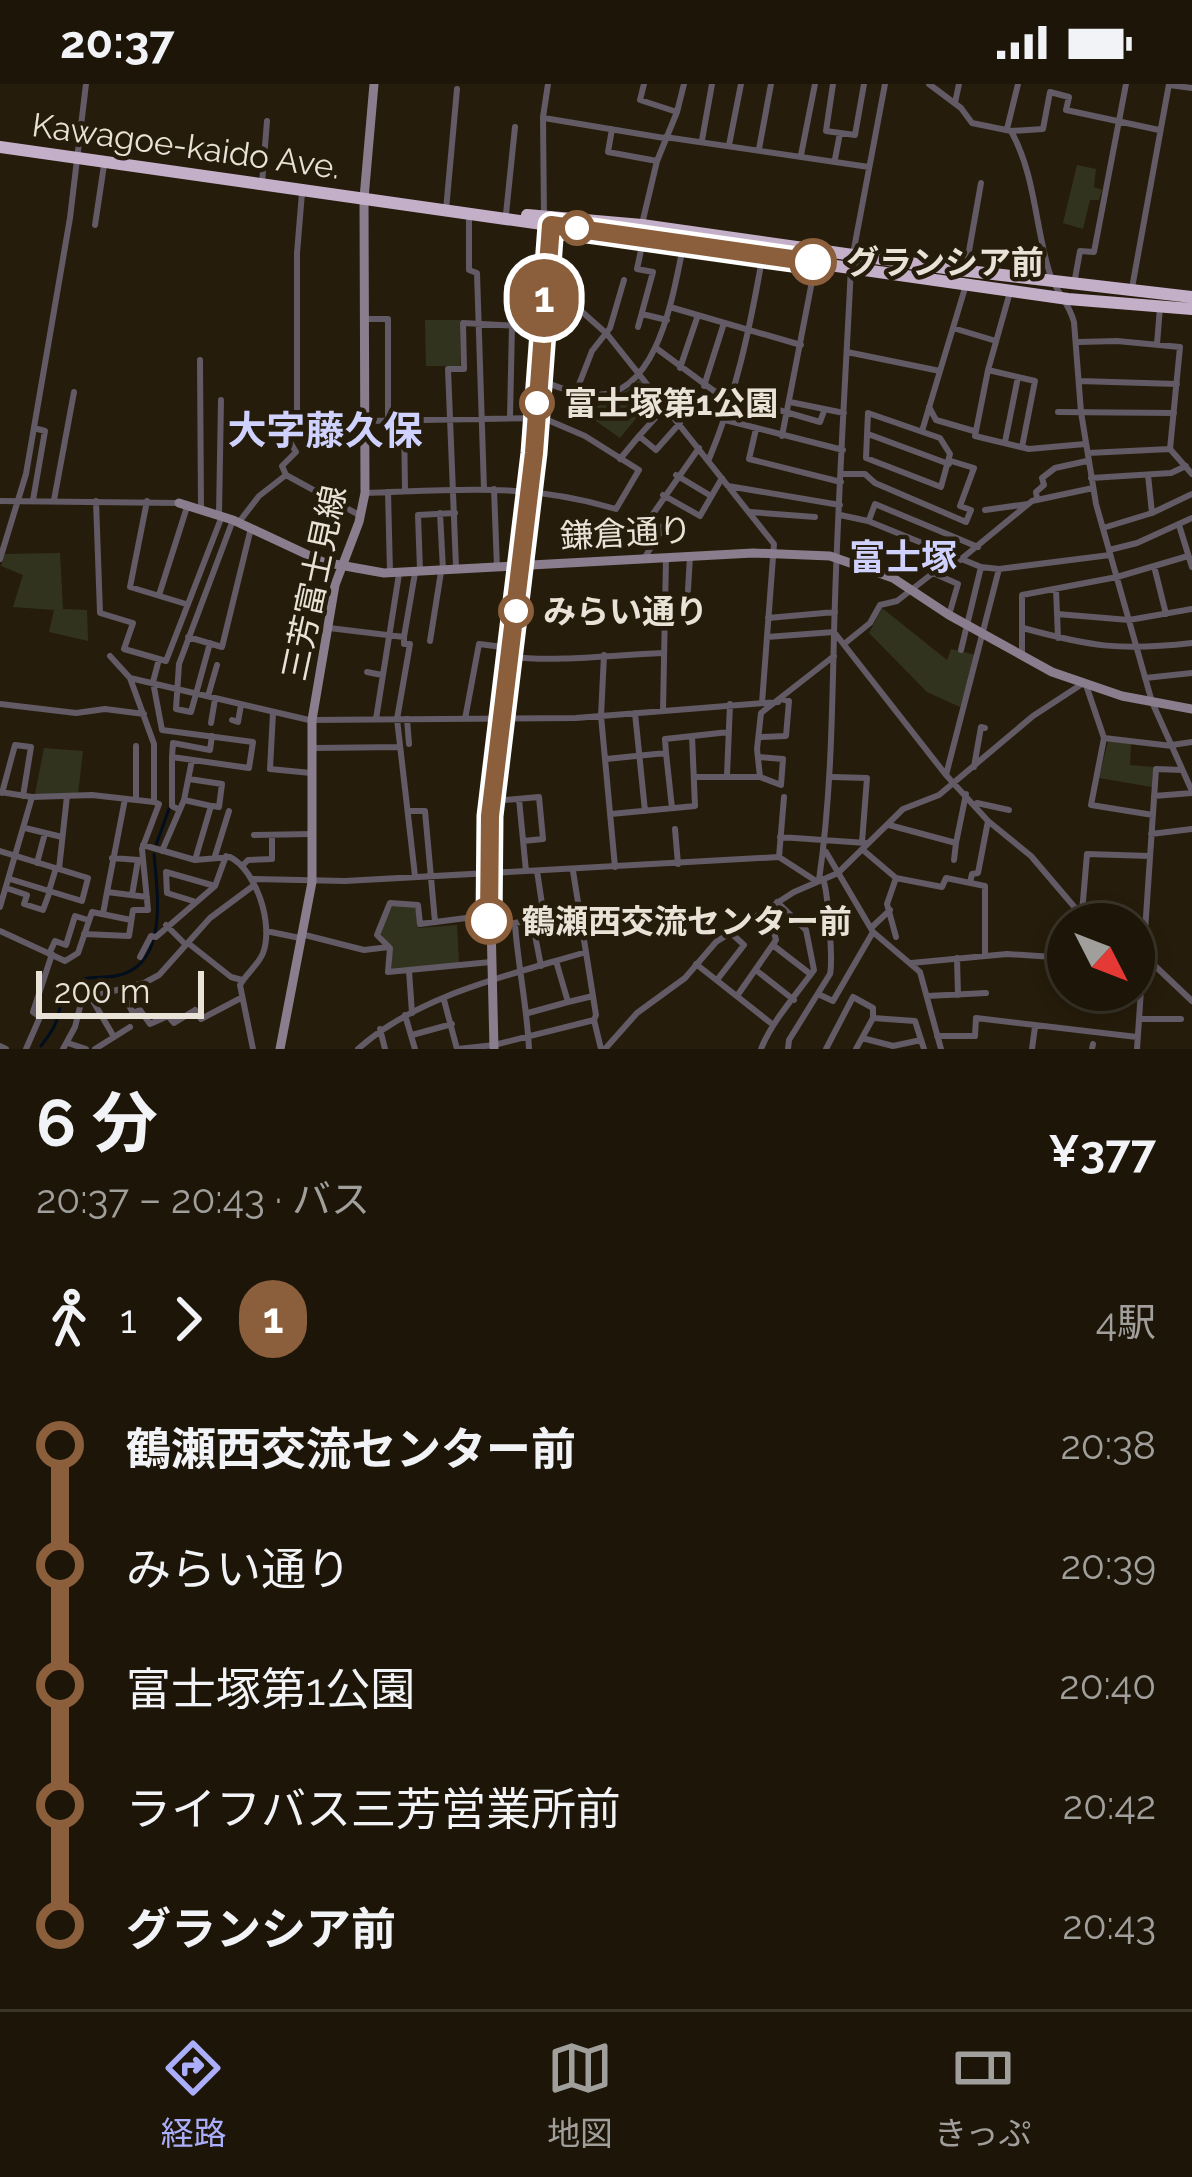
<!DOCTYPE html>
<html lang="ja">
<meta charset="utf-8">
<style>
:root{--surface:#1c1508;--page:#251e12;--text:#f1f3f6;--muted:#a09f9c;--line:#3a3429;--accent:#abaffb}
body{margin:0;font-family:Raleway,"Noto Sans JP",sans-serif;background:var(--page);color:var(--text);height:100vh;display:flex;flex-direction:column;font-size:45px;white-space:nowrap}
*{box-sizing:border-box;margin:0}
p{font-size:39px;color:var(--muted)}
.icon{flex:none;width:66px;height:66px;fill:none;stroke:currentColor;stroke-width:2;stroke-linecap:round;stroke-linejoin:round}
.map{position:relative;height:965px;overflow:hidden}
.drawer{display:flex;flex-direction:column;background:var(--surface);flex:1}
.drawer>*{flex:none}
.badge{padding:0 24px;border-radius:39px;font-size:42px;line-height:78px}
.needle{width:78px;rotate:132deg}
.buttons{position:absolute;left:1047px;top:819px;display:grid;gap:24px}
.buttons a{display:grid;place-items:center;width:108px;height:108px;border-radius:50%;background:var(--surface);box-shadow:0 6px 18px #0003,0 0 0 3px var(--line);font-size:60px}
.scale{position:absolute;left:36px;bottom:30px;width:168px;box-sizing:border-box;padding-left:12px;border:6px solid #e9e2d7;border-top:0;font-size:33px;line-height:42px;white-space:nowrap;color:#e9e2d7;-webkit-text-stroke:9px #261c0b;paint-order:stroke}
.map>.badge{position:absolute;translate:-50% -50%;box-shadow:0 0 0 6px #fff}
.legs{display:flex;align-items:center;gap:18px;height:132px;padding:0 36px;font-size:39px}
.legs p{margin-inline-start:auto}
.overview{display:flex;align-items:center;justify-content:space-between;height:204px;padding:0 36px}
h1{font-size:66px;font-weight:700;line-height:90px}
ul{padding:0 36px;list-style:none}
li{display:flex;align-items:center;gap:42px;height:120px;font-size:45px}
li i{display:grid;place-items:center;width:18px;height:100%;margin:0 15px;background:currentColor}
li i::after{content:'';width:30px;height:30px;margin:-15px;border:9px solid;border-radius:50%;background:var(--surface)}
li p{margin-inline-start:auto}
li:first-child i{background:linear-gradient(#0000 50%,currentColor 0)}
li:last-child i{background:linear-gradient(currentColor 50%,#0000 0)}
.status{display:flex;justify-content:space-between;align-items:center;height:84px;padding:0 60px;background:var(--surface);direction:ltr}
.status svg{height:33px;fill:currentColor}
.tab-bar{display:flex;justify-content:space-around;align-items:center;height:168px;border-top:3px solid var(--line);background:var(--surface);font-size:33px;color:var(--muted)}
.tab-bar a{display:grid;justify-items:center;gap:6px}
.tab-bar .active{color:var(--accent)}
.map>svg:first-child{display:block}
</style>
<div class="status"><b>20:37</b><svg viewBox="0 0 49 12"><path d="M0 12V9h3v3zM5 12V6h3v6zM10 12V3h3v9zM15 12V0h3v12zM26 1h20v11H26zM47 4h2v5h-2z"/></svg></div>
<div class="map">
<svg width="1192" height="965" viewBox="0 0 1192 965">
<rect width="100%" height="100%" fill="#261c0b"/>
<path fill="#32331f" d="M1077,81l19,4 -2,18 8,3 -3,10h-9l-7,29 -20,-6z
M425,236h35v46h-34z
M639,296l16,15 -35,43 -27,-19 7,-19 27,-10z
M60,469l3,56 24,1 1,31 -39,-9 5,-22 -41,-3 10,-32 -22,-9 4,-12z
M882,524l65,52 4,-11 25,6 -16,52 -33,-15 -58,-59z
M1108,657l23,3 -1,21 23,2 -1,20 -53,-9z
M44,664l39,3 -5,43h-43z
M393,821l22,2 4,21 38,-3 2,38 -67,8v-23l-12,-15z"/>
<g fill="none" stroke-linecap="round" stroke-linejoin="round">
<path stroke="#000e1e" stroke-width="3" d="M156,761l13,-36
M41,962c5,-7 12,-15 15,-24 5,-12 3,-25 14,-35 13,-13 28,-8 45,-11 55,-9 42,-84 39,-122"/>
<path stroke="#625a65" stroke-width="6" d="M644,0l-4,16 37,12
M833,0l-7,47 29,4 9,-51
M929,0l32,24 11,15 39,8 32,-2 7,-37 19,5 -3,13 93,20
M1169,1l23,3
M955,19l4,-19
M544,34l120,20
M612,45l-4,23 49,9
M1007,45l11,-45
M1011,47c24,43 24,94 38,140 5,19 19,29 25,51l7,90 15,92 56,198 40,89
M665,53l204,30
M702,56l10,-56
M729,61l12,-61
M759,65l12,-65
M801,71l14,-71
M835,75l5,-26
M262,99l5,-62
M446,126l11,-121
M506,130l9,-87
M469,132v54l8,3 7,216
M544,134l-1,-101 5,-33
M642,140l15,-63 20,-49 7,-28
M95,141l9,-60
M853,170l32,-170
M966,184l15,-85
M1074,200l6,-33 14,1 32,-168
M1132,204l37,-204
M1010,208l-22,78 -13,66 54,13 56,-5
M548,212l23,6 36,32 167,210 -12,159
M670,223l131,38
M642,230l25,6
M366,235h22v101
M638,243l15,-55 -16,-3 6,-28
M953,244l43,13
M1079,258l38,-1 63,6 -10,102
M1157,260l3,-37
M656,264l58,43 106,31 4,-11
M847,268l93,19 -18,60
M200,276l1,148
M680,284l18,-53
M988,286l47,11 -13,66
M940,287l25,-83
M539,297c17,4 36,14 54,14 65,3 80,-101 90,-148
M1079,297l98,3
M704,302l20,-63
M576,308l16,-41 18,-23 14,-48
M790,318l54,11
M666,322l-27,30 17,14 24,-27
M929,323l7,13 38,11
M1058,328l116,1
M868,329l72,25 10,16 -9,33 -75,-29z
M510,333l2,-92
M404,336l1,71
M725,336l118,30
M756,345l-7,30 92,23
M868,350l81,30
M782,352l33,-170
M1005,358l13,-65
M1088,369l82,-4 22,25
M620,375l19,-23
M709,375c27,-64 41,-132 53,-200
M842,390h23l10,9 91,39 5,-12 -11,-4 14,-38 -23,-7
M286,391l75,41
M676,391l35,21
M1148,391l4,38
M1091,394l80,-5 15,-7
M728,402l112,19
M494,405l3,79
M388,408l2,80
M365,409c91,-3 162,-11 251,16l23,-39 -54,-34 -42,-18 -178,3
M663,411l37,21 22,-38
M1037,414l-1,-6 8,-7 -2,-7 13,-10 32,-7
M33,416l12,-69 -11,-3
M54,416l20,-108
M0,417l179,2
M96,417l4,112 33,10 -9,26 42,12 56,-145
M147,417l-17,86 56,17
M985,426l43,-6
M750,428l65,5
M440,429l3,57
M219,430l2,-114
M840,431l28,6 113,46 18,2 111,-14
M869,436l6,-16 103,43
M239,438l20,-26 27,-21 -4,-9 14,-14 -9,-15v-20l10,-1v-163l5,-60
M1179,441l13,42
M1103,444l49,-15 40,-19
M1109,466l28,-7 55,-25
M645,473l18,-29 -15,-7 51,-73
M0,475l26,-85 44,-256 16,-134
M960,476l72,-59 61,-13
M1154,482l12,48
M456,483l-8,-198h16l-1,-46 78,4
M420,486l-2,-55 37,-2
M1056,505l2,49
M688,506l2,-34
M159,511l28,-88
M1057,530l72,6 63,-11
M768,534l67,-6
M329,544l75,9 11,-64
M1023,544c69,19 98,23 169,15
M188,553l34,10 29,-119
M404,553v7h6l-13,75 18,157
M767,553l67,-5 112,143 42,46 43,35 46,54 21,14
M430,557l11,-69
M210,559l-19,69 -15,-3 3,-45 54,-144
M844,560l26,-21 10,-18 17,-4 36,-28 25,11 -9,31
M961,566l20,-83
M1022,570v-59l95,-18 71,-21
M604,571l-3,61 14,151
M110,572l20,22
M510,573c51,5 101,-2 152,-4
M159,575l-6,23 9,48 91,12 -4,26 -77,-11v49l6,3
M367,588l15,3
M1145,594l47,-5
M1086,601l18,53 -13,67 62,10
M208,612l9,-31
M0,620l76,9 29,-4 39,5
M663,627l3,-153
M273,629l-3,56 41,4
M635,629l10,98
M376,635l23,-145
M407,635l2,25
M465,635l14,-75 32,4
M232,636l6,2 3,-17
M211,639l4,-24
M761,653l25,-1 3,-35 -8,-2
M1104,654l68,8
M1172,661l20,-3
M314,664l86,-1
M666,669l-1,-14 64,-7
M172,673l1,-14 37,7 2,-14
M759,673l24,2 -2,26 -21,-8
M606,675l60,-6 6,55
M192,676l-8,40 27,6 -16,54
M974,683l7,-40 4,1
M727,691l3,-71
M946,691l53,-206
M696,693h64l-3,-28 4,-36 73,-57
M833,693l34,1 -5,64
M189,695l33,5 -3,23 -6,-1
M0,708l32,5 60,-2 62,7
M2,709l13,-48 16,2 -8,49
M1154,712l38,-3
M125,715l-18,93 40,5
M519,715l7,72
M136,716v-54
M493,717l46,-4 4,42 -20,2
M977,719l32,7
M408,727h17l10,111
M611,730l84,-8 -3,-70
M889,741l67,18 10,-49
M25,744l37,9
M675,745l3,35
M1151,750l41,-5
M254,751l58,-1
M780,753l86,6
M143,761l52,15 35,-3c26,13 44,67 33,96 -4,11 -17,21 -23,32l13,64
M863,766l33,28 46,9 4,-9 39,8v70
M0,767l88,27 -6,23 -72,-22
M162,767l22,-51
M826,768l47,80 47,40 21,77
M215,772l14,-45
M779,773l5,-60
M112,774l27,2
M954,776l2,-17
M37,779l8,-30
M243,781l5,-5 24,-1v-24
M59,785l8,-73
M537,787l7,46
M573,787l23,144 -2,5 7,29
M839,788l64,-63 36,-14 94,-79 49,-32
M252,795l93,2 434,-24 37,24
M819,796c12,-82 13,-163 15,-246 3,-123 11,-245 17,-367
M970,799l2,-9 6,-1 10,-52
M6,804l21,7 -3,9 19,6 7,-19
M49,807l7,-23
M132,811l6,-35
M193,817l-26,-8 -1,-21 49,14
M0,823l32,-110
M103,830l4,-22
M489,831l-69,9 -2,-19 -28,-2 -13,32 13,13 -2,24 103,-10
M532,836l9,46
M515,840c3,42 12,82 14,125
M1081,840l6,-70 63,2
M166,841l20,20
M490,844l89,-18
M871,844l19,-18
M0,847l65,30 13,-8 14,-41 39,8
M266,847l34,7
M84,850l45,2 4,-26h15l-6,-61 17,-45 -5,-2v-58l-24,-66 179,42 267,-2 202,-16
M301,850l63,16 25,-3
M896,853l-9,-33 9,-26
M188,859l43,34 11,3
M774,862l35,27
M1134,862l58,55
M50,868l5,-11 11,4 9,-29 13,4
M140,873l11,-21 5,1 59,-51 11,-30
M957,874l1,37
M556,877l12,41 25,-6
M911,879l96,-9 61,4
M696,880l76,60
M409,887l3,42
M757,887l37,29
M717,896l27,-35 -13,-12
M121,906l12,23 7,-3 10,14 18,-8 6,7 21,-13 6,9 38,-20
M818,910l15,7 40,-69
M90,912l24,41
M737,912l39,-56 -3,-12 -12,-15
M927,912l59,-3
M444,916l13,49
M528,929l40,-11
M405,931l10,34
M873,934l42,3 9,28
M1139,935h42
M380,945l5,20
M412,951l40,-11
M937,952h38l1,-18 161,19
M862,954l31,8 28,-6
M68,959l18,6
M0,962l6,3
M26,965l14,-32 -7,-5 19,-58
M63,965l12,-22 7,-28 62,-16 15,-8 51,-57 43,-32
M95,965l35,-22
M358,965c60,-54 152,-74 228,-97
M458,965l36,-4 100,-25
M605,965l32,-36 48,-35 31,-36 78,-50 44,-19
M761,965c11,-28 35,-54 53,-79l-8,-40 -29,-28
M788,965l1,-9 41,-66c3,-13 -2,-83 -7,-95
M826,965l27,-52 20,11v10l-17,31
M1032,965l3,-22
M1092,965l1,-5
M1137,965l19,-280 26,1"/>
<path stroke="#8a7d8d" stroke-width="9" d="M179,419l54,17 90,42 61,11 369,-20 77,3 63,22 56,37 103,57 70,24 70,13
M280,965l32,-167v-162l23,-135 24,-63 6,-29 -1,-295 10,-114
M494,965l-5,-212 45,-384 17,-228"/>
<path stroke="#c4afc9" stroke-width="12" d="M0,63l1068,152 124,10
M527,131l115,10 317,45 233,27"/>
</g>
<g fill="none" stroke-linecap="round" stroke-linejoin="round">
<defs>
<path id="line-1" d="M489,837l1,-105 44,-363 17,-228 262,37"/>
</defs>
<use href="#line-1" stroke="#fff" stroke-width="27"/>
<use href="#line-1" stroke="#8b5e3c" stroke-width="18"/>
</g>
<g fill="#fff" stroke="#8b5e3c" stroke-width="6">
<circle cx="577" cy="144" r="15"/>
<circle cx="813" cy="178" r="21"/>
<circle cx="537" cy="319" r="15"/>
<circle cx="516" cy="527" r="15"/>
<circle cx="489" cy="837" r="21"/>
</g>
<g text-anchor="middle" dominant-baseline="central" stroke-width="9" stroke-linejoin="round" paint-order="stroke">
<g font-size="33" fill="#e9e2d7" stroke="#261c0b">
<text transform="translate(186 62) rotate(8)">Kawagoe-kaido Ave.</text>
<text transform="translate(626 449) rotate(-3)">鎌倉通り</text>
<text transform="translate(314 499) rotate(-78)">三芳富士見線</text>
</g>
<g font-size="33" font-weight="bold" fill="#e9e2d7" stroke="#261c0b" text-anchor="start">
<text x="846" y="178">グランシア前</text>
<text x="564" y="319">富士塚第1公園</text>
<text x="543" y="527">みらい通り</text>
<text x="522" y="837">鶴瀬西交流センター前</text>
</g>
<g font-size="36" font-weight="bold" fill="#cfd2fe" stroke="#261c0b">
<text x="903" y="473">富士塚</text>
</g>
<g font-size="39" font-weight="bold" fill="#cfd2fe" stroke="#261c0b">
<text x="325" y="346">大字藤久保</text>
</g>
</g>
</svg>
<div class="buttons">
<a><svg class="needle" viewBox="-14 -14 28 28"><path d="M0-13l5 13h-10z" fill="#e53935"/><path d="M0 13l5-13h-10z" fill="#a09f9c"/></svg></a>
</div>
<div class="scale">200 m</div>
<b class="badge" style="left:544px;top:214px;background:#8b5e3c;color:#fff">1</b>
</div>
<section class="drawer">
<div class="overview"><div><h1>6 分</h1><p>20:37 – 20:43 · バス</p></div><b>¥377</b></div>
<div class="legs"><svg class="icon" aria-label="walk" viewBox="0 0 24 24"><circle cx="13" cy="4" r="2"/><path d="M13 8l-2 6 4 7M11 14l-3 7M7 12l3-4h3l4 4"/></svg>1<svg class="icon" aria-label="forward" viewBox="0 0 24 24"><path d="M9 5l7 7-7 7"/></svg><b class="badge" style="background:#8b5e3c;color:#fff">1</b><p>4駅</p></div>
<ul>
<li><i style="color:#8b5e3c"></i><b>鶴瀬西交流センター前</b><p>20:38</p></li>
<li><i style="color:#8b5e3c"></i><span>みらい通り</span><p>20:39</p></li>
<li><i style="color:#8b5e3c"></i><span>富士塚第1公園</span><p>20:40</p></li>
<li><i style="color:#8b5e3c"></i><span>ライフバス三芳営業所前</span><p>20:42</p></li>
<li><i style="color:#8b5e3c"></i><b>グランシア前</b><p>20:43</p></li>
</ul>
</section>
<nav class="tab-bar">
<a class="active"><svg class="icon" aria-label="directions" viewBox="0 0 24 24"><path d="M12 3l9 9-9 9-9-9zM9 14v-3h6M13 9l2 2-2 2"/></svg>経路</a>
<a><svg class="icon" aria-label="map" viewBox="0 0 24 24"><path d="M3 6l6-2 6 2 6-2v14l-6 2-6-2-6 2zM9 4v14M15 6v14"/></svg>地図</a>
<a><svg class="icon" aria-label="tickets" viewBox="0 0 24 24"><path d="M3 7h18v10H3zM15 7v10"/></svg>きっぷ</a>
</nav>
